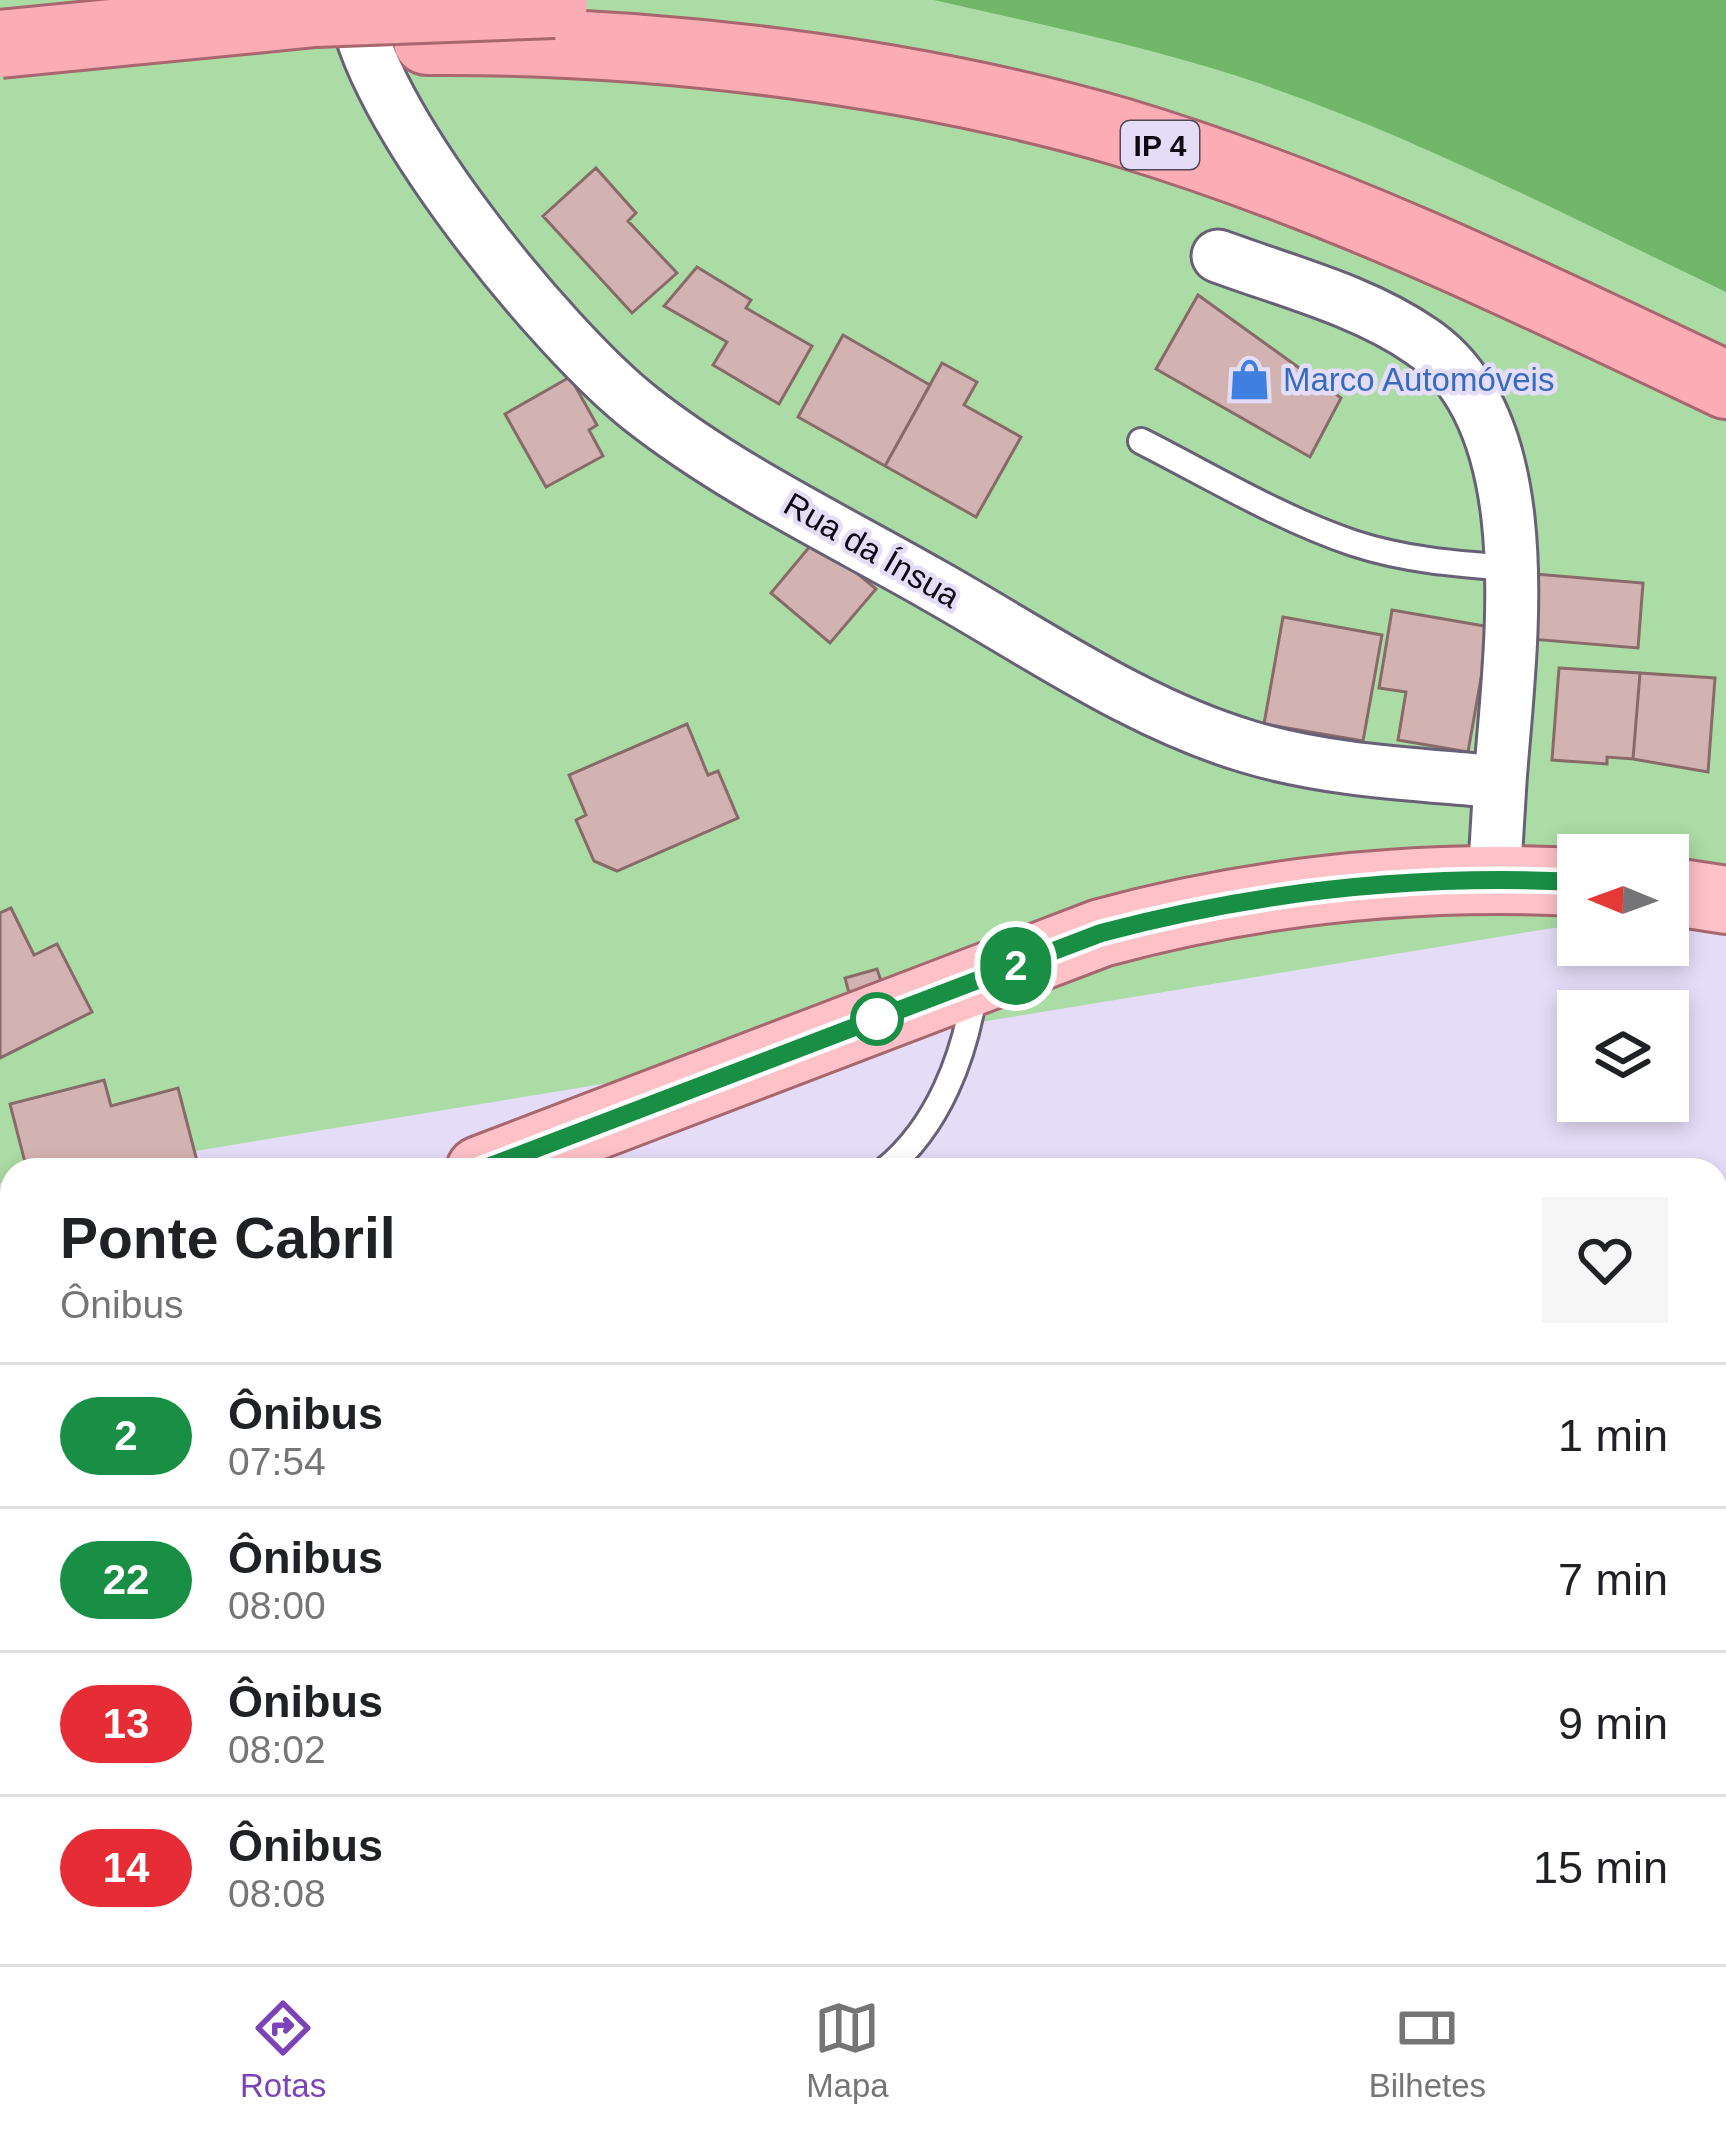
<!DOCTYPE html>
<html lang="pt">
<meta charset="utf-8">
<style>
:root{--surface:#fff;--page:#f6f6f6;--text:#202124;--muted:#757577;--line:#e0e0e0;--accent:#7c42b8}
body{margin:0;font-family:Helvetica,sans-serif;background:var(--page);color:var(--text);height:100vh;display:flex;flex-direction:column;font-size:45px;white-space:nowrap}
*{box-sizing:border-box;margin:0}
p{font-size:39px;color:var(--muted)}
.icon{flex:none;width:66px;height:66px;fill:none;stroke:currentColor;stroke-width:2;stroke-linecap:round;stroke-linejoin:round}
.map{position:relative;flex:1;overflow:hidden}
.panel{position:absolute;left:0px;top:1158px;width:1728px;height:807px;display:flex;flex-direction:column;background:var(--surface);border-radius:36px 36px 0 0;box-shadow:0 6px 18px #0003}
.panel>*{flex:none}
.badge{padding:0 24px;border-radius:39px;font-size:42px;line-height:78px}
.needle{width:78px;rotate:271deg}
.controls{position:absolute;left:1557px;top:834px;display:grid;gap:24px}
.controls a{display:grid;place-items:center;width:132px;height:132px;border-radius:0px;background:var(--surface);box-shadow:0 6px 18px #0003;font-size:60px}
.map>.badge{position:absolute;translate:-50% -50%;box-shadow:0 0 0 6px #fff}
.round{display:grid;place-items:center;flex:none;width:126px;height:126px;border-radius:0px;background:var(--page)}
.head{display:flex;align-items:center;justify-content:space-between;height:204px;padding:0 60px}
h1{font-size:57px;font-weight:600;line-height:90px}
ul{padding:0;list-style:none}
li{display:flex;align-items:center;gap:36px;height:144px;padding:0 60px;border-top:3px solid var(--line)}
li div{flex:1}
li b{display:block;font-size:45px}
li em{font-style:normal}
li .badge{min-width:132px;font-weight:700;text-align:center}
.menu{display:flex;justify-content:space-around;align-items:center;height:168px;border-top:3px solid var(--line);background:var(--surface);font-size:33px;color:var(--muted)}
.menu a{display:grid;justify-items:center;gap:6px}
.menu .on{color:var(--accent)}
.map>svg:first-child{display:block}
</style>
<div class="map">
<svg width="1726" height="1964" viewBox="0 0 1726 1964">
<rect width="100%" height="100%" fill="#e5ddf8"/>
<path fill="#abdca5" d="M0,0h1726v900l-58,9v-54h-90v69l-1499,246h-67v11l-12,2z"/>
<path fill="#71b669" d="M934,0h792v292c-161,-77 -322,-162 -492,-217 -98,-31 -199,-52 -300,-75z"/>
<path fill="#d3b3b1" stroke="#886b69" stroke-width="3" d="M596,168l40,45 -8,8 49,52 -45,40 -89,-97z
M697,267l54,33 -5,8 66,38 -33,58 -66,-39 14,-23 -63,-36z
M1198,295l143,103 -31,59 -154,-88z
M843,335l87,50 -45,81 -87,-49z
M942,363l35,19 -13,23 57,32 -45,80 -91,-51z
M570,377l27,48 -8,5 14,26 -57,31 -41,-73z
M816,539l60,50 -46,54 -59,-50z
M1535,574l108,9 -5,65 -108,-9z
M1392,610l98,17 -22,125 -70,-12 8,-48 -27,-4z
M1283,617l99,18 -19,106 -99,-17z
M1559,668l81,5 -7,86 -26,-2v7l-55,-4z
M1640,673l75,5 -7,94 -75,-13z
M687,724l21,51 10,-4 20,47 -121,53 -23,-10 -18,-41 10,-5 -17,-40z
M11,908l23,47 23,-11 35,68 -92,46v-145z
M877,969l5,15 -33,9 -4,-15z
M104,1080l7,26 67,-18 19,73 -36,9h-134l-17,-66z
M12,1438v153l-12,4v-153z
M0,1739l12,3 -12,52z
M1726,1780v38l-10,-4z"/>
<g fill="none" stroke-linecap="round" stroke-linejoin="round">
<defs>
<path id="service" d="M1141,441c69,35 138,77 212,102 51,17 104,21 157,25
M885,1170c54,-44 80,-115 90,-181
M1545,1964l5,-11"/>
<path id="minor" d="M354,0c10,110 198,339 287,409 89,70 196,121 294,177 101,57 202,128 314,161 80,24 167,27 251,35l-6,99
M1218,256c67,25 144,44 203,85 124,83 88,314 79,441
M1716,1509l10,-26
M1716,1616l10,4
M1716,1853l10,4
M300,1953l16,11
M1620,1953l5,11
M87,1964l9,-11"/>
<path id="primary" d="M1668,891l58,9
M480,1170l621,-237c157,-43 314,-59 477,-51
M0,1347l12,-4"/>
<path id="trunk" d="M427,41c221,-2 481,29 694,91 210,63 408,159 605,253"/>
</defs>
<use href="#service" stroke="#676076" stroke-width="30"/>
<use href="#minor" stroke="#676076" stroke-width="57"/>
<use href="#primary" stroke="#a8666f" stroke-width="72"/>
<use href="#trunk" stroke="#a8666f" stroke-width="72"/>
<path stroke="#878194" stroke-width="8" stroke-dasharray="9 9" stroke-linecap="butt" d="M634,1953l13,11"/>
<use href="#service" stroke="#fff" stroke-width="24"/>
<use href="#minor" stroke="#fff" stroke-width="51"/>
<use href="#primary" stroke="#fdc1c7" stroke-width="66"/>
<use href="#trunk" stroke="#fcacb4" stroke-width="66"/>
<defs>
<path id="trunk-bridge" d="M0,44l315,-31 239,-9"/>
</defs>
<use href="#trunk-bridge" stroke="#a8666f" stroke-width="72" stroke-linecap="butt"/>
<use href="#trunk-bridge" stroke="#fcacb4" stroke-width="66"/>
</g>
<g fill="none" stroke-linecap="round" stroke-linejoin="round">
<defs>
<path id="line" d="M480,1170l621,-237c157,-42 314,-59 477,-51"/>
</defs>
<use href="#line" stroke="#fff" stroke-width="27"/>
<use href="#line" stroke="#198e45" stroke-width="18"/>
</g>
<defs>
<symbol id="shop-bare" viewBox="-9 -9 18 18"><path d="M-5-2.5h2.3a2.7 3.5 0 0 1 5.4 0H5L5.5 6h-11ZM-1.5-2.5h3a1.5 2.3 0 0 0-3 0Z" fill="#3f7fe0" stroke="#e5ddf8" stroke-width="2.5" paint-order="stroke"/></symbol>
</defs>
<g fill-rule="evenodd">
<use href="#shop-bare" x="1220" y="350" width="59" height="59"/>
</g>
<circle fill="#fff" stroke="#198e45" stroke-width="6" cx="877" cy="1019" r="24"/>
<g text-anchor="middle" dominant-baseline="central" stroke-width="9" stroke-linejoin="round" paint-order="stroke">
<rect fill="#e5ddf8" stroke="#4e4958" stroke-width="3" x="1121" y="121" width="78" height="48" rx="9"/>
<g font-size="30" font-weight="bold" fill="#0d0a13">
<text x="1160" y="145">IP 4</text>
</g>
<g font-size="33" fill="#366cbe" stroke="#e5ddf8" text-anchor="start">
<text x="1283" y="379">Marco Automóveis</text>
</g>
<g font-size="33" fill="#0d0a13" stroke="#e5ddf8">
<text transform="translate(872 550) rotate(30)">Rua da Ínsua</text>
</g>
</g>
</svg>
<div class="controls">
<a><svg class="needle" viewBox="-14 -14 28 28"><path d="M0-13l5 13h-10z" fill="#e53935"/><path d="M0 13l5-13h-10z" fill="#757577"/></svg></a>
<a><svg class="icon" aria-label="layers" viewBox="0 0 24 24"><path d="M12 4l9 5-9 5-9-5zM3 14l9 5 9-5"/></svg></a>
</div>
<b class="badge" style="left:1016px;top:966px;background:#198e45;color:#fff">2</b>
<section class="panel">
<div class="head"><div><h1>Ponte Cabril</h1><p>Ônibus</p></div><a class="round"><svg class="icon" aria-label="heart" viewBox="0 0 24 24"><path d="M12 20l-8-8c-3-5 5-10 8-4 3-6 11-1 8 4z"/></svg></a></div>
<ul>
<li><span class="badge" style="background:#198e45;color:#fff">2</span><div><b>Ônibus</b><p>07:54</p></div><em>1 min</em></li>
<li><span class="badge" style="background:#198e45;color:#fff">22</span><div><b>Ônibus</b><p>08:00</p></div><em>7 min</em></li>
<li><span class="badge" style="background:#e62c34;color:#fff">13</span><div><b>Ônibus</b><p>08:02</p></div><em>9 min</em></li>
<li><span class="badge" style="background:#e62c34;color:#fff">14</span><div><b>Ônibus</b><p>08:08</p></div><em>15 min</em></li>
</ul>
</section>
</div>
<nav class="menu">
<a class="on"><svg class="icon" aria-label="directions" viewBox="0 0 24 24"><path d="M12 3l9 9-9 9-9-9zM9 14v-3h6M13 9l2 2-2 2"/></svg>Rotas</a>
<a><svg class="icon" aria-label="map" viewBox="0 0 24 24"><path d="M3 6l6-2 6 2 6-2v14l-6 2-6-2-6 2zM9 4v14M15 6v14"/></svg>Mapa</a>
<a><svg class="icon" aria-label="tickets" viewBox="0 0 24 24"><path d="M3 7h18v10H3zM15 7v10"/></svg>Bilhetes</a>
</nav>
